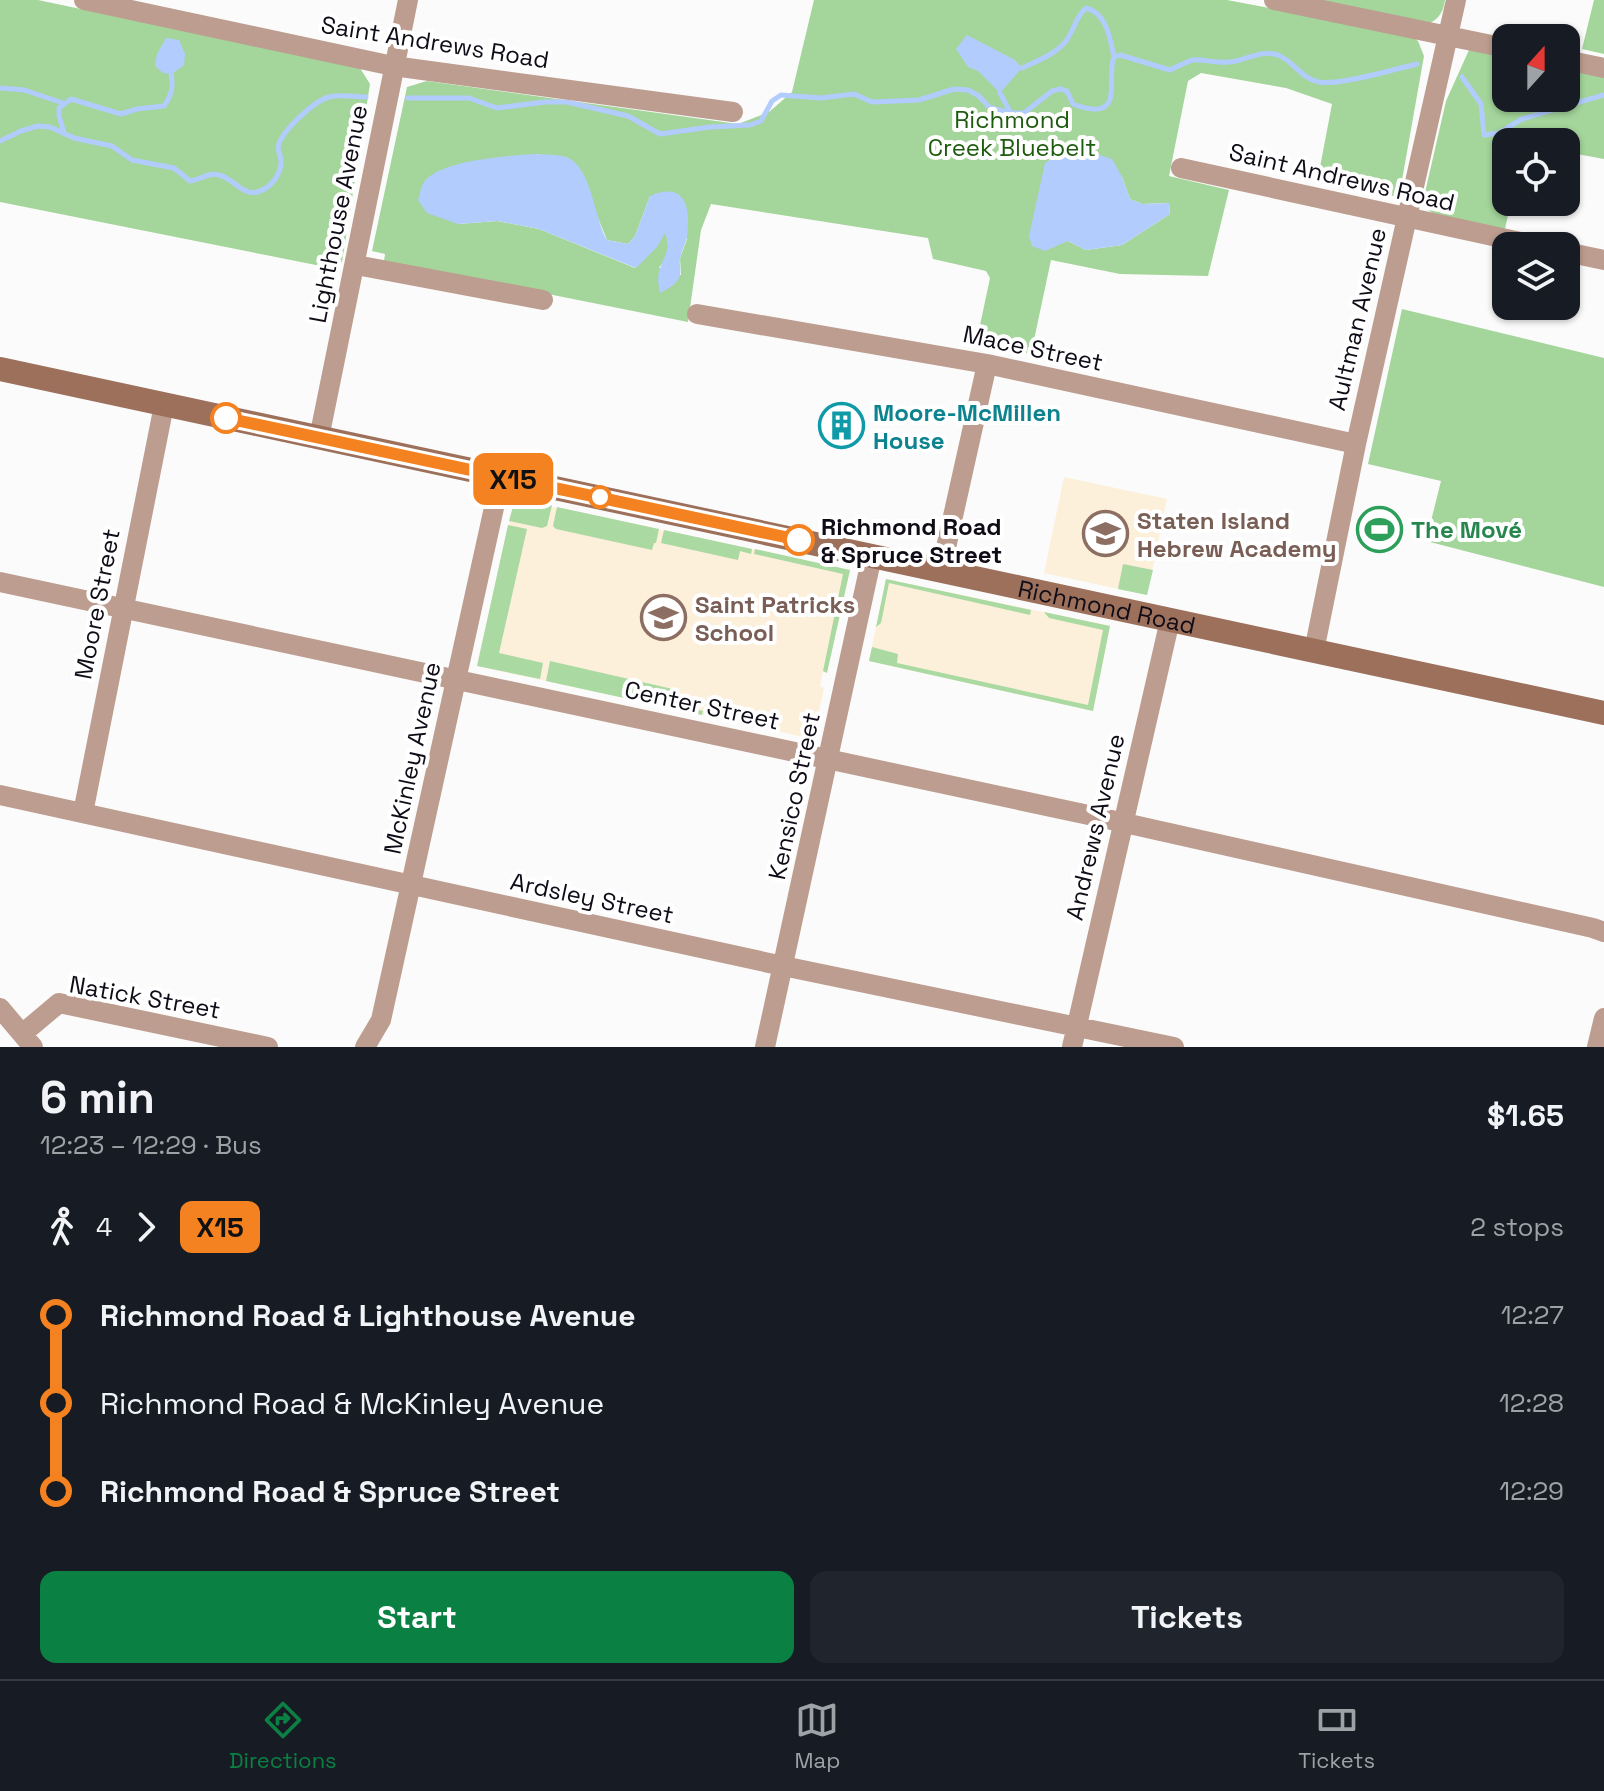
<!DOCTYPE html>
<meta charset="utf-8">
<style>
:root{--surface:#171b24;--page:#20242c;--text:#f1f3f6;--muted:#9ea1a6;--line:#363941;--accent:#0b8043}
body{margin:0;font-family:"Space Grotesk",sans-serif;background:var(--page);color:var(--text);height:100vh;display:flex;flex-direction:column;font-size:30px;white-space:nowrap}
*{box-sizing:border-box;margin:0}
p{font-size:26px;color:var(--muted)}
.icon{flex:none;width:44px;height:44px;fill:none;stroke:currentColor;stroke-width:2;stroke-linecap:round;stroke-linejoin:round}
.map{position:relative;height:1047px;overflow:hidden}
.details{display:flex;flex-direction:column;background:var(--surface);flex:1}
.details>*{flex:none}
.badge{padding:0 16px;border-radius:12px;font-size:28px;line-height:52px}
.needle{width:52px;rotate:21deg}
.tools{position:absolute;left:1492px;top:24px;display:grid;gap:16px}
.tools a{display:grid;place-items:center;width:88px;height:88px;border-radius:16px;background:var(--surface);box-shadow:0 2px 6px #0004;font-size:40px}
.map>.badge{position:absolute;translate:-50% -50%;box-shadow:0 0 0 4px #fff}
.legs{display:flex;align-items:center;gap:12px;height:88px;padding:0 40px;font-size:26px}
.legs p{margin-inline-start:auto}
.overview{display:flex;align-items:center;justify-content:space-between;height:136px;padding:0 40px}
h1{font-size:44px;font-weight:800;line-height:60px}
.action{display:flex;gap:16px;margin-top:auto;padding:16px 40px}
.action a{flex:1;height:92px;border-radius:16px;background:var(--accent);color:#fff;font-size:32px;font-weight:800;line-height:92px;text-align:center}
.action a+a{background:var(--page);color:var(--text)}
ul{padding:0 40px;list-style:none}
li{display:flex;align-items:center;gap:28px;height:88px;font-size:30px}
li i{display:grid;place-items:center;width:12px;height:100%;margin:0 10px;background:currentColor}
li i::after{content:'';width:20px;height:20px;margin:-10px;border:6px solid;border-radius:50%;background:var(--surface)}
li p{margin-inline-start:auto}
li:first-child i{background:linear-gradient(#0000 50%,currentColor 0)}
li:last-child i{background:linear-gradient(currentColor 50%,#0000 0)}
.tabs{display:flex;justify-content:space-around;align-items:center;height:112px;border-top:2px solid var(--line);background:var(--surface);font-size:22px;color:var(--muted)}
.tabs a{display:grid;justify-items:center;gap:4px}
.tabs .selected{color:var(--accent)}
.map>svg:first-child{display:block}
</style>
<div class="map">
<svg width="1604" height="1047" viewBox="0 0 1604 1047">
<rect width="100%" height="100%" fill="#fbfbfb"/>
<path fill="#fcf0db" d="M1064,477l103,22 -20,96 -103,-22z
M515,499l335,71 -23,102h-4l-3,14 4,2 -11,51 -336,-73z
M886,579l224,47 -17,85 -224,-50z"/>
<path fill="#aad9a1" d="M515,499l37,6 -5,21 -5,2 -33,-7z
M557,507l102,22 -3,14h-2l-2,7 -96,-21 -3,-3z
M508,525l19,4 -28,124 44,10 -3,16 -63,-13z
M664,530l88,19 -1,5 -11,-3 -2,9 -77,-17z
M755,549l95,21 -23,103 -4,-2 20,-97 -89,-20z
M1123,564l30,6 -6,25 -29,-6z
M886,579l145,31 -1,5 -141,-32 -8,40 -5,4z
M1044,612l66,14 -17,85 -224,-50 3,-14 26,7 -1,9 191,42 15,-75 -54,-12z
M550,661l127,29 -3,14 29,7 -1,4 -156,-34z"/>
<path fill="#a4d59b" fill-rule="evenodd" d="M0,0h38l322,68 10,16 -28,178 -11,6 -331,-66z
M814,0h413l184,35 7,6 6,15 -25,141 -82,-14 15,-79 -46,-16 -85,-15 -13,8 -19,95 60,14 -21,86 -88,-2 -69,-14 -20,94 -55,-10 14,-66 -4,-7 -53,-12 -5,-21 -217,-34 -10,26 -13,92 -304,-61 1,-7 -13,-3 35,-164 20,-6 311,43 31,-12 23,-20zM534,154l32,3 10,7 31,76 21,4 7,-8 15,-40 37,43 -7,19 1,17 -22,-7c9,-12 12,-21 6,-36l-30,36 -96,-39 -42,-8 -39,3zM1122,177l8,22 12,5 27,-1 1,11 -48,31 -36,5 -18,-9z
M1320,0h125c-2,12 -5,18 -17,24z
M1594,0h10v54l-22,-5z
M1469,50l37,7v41h60v-29l38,8v82l-38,-7v-10h-60v60h33l-2,10 -27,-6 -5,23 -68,-13 -11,-7 -2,-12 22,-96z
M1402,309l202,49v229l-178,-46 15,-60 -73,-17z"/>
<path fill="#b2ccfe" d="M967,35l48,25 7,8 -22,25 -22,-22 -10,-4 -12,-18z
M166,38l13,2 6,14 -1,11 -12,9 -9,-1 -8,-7 2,-12z
M1079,148l33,11 10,18 8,22 12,5 27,-1 1,11 -48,31 -36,5 -18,-9 -23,10 -13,-5 -3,-10 16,-73 14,-9z
M534,154c10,1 23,0 32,3 26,9 28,62 41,83l21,4 7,-8 15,-40c35,-15 41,11 37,40 -1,8 -6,15 -7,24 -1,6 2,11 -1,18 -5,8 -11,11 -19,15 -1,-7 -3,-14 -1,-21 4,-16 13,-21 6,-39l-8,14 -21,21 -97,-39 -42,-8 -39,3 -31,-11 -9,-13c2,-6 3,-14 6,-18 15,-22 84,-26 110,-28z"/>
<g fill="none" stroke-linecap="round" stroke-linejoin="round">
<path stroke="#b2ccfe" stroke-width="5" d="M1022,68c15,-7 34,-14 44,-27 8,-11 10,-25 20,-33 21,5 24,31 28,49
M1462,77l19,27 3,31 15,-2 23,-14 82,-24
M0,88l24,2 39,13
M1000,93l10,19
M408,98h61l28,10 48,-6h22l61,14 32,18 50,-7 40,-2 11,-4 11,-20 9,-6 40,3 33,-4 18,8 47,-2 35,-11 14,1 11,6 10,11 21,6h14l28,-22 8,-2 7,2 6,13c55,21 32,-27 41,-47l6,-2 50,15c7,-3 15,-8 23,-10 7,-2 25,4 36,2 17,-1 31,-13 49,-7 16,6 23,24 41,27 19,4 76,-13 98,-18
M64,133l-5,-17v-8l12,-9 50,15 16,-5 27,-3c10,-14 9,-22 6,-39
M0,141l21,-10 17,-5 12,1 24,11 38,8 20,14 42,8 16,13c11,-1 17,-9 29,-6 14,3 24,21 38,17 13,-3 25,-18 24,-32 0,-1 -3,-11 -3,-12 1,-15 36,-47 51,-51 11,-3 25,0 37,0"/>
<path stroke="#bd9d8f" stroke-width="20" d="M84,0l309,66 340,46
M1274,0l232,48
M1566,60l38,8
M1181,168l358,78
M1566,252l38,8
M356,265l187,35
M697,314l290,50 369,80
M319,438l89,-438
M941,570l46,-206
M0,582l1098,235 495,111 11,4
M1314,651l42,-207 100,-444
M0,795l783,171 391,81
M83,813l81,-408
M0,1008l33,39
M22,1034l37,-31 209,44
M365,1047l16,-27 120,-544
M765,1047l107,-491
M1072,1047l98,-427
M1597,1047l7,-29"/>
<path stroke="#9c705b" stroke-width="24" id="s1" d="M0,369l1604,344"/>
</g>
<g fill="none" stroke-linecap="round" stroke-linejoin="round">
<defs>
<path id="line-1" d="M226,418l573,122"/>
</defs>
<use href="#line-1" stroke="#fff" stroke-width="18"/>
<use href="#line-1" stroke="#f58220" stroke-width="12"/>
</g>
<defs>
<symbol id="building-ring" viewBox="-11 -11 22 22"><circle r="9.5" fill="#fff" stroke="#0f9aa8" stroke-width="1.5"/><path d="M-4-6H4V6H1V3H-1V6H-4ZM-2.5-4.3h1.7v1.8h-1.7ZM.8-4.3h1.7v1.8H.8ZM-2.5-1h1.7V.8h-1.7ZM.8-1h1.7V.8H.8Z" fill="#0f9aa8"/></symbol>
<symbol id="stadium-ring" viewBox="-11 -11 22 22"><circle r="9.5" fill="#fff" stroke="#2e9e5b" stroke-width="1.5"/><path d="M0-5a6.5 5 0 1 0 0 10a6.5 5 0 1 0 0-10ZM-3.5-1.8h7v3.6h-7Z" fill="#2e9e5b"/></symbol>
<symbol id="school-ring" viewBox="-11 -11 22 22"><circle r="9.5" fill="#fff" stroke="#8d6e63" stroke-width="1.5"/><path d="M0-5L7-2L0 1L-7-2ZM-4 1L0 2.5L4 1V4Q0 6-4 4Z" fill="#8d6e63"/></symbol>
</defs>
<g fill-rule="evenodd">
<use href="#building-ring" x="816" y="400" width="51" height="51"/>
<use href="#stadium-ring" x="1354" y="504" width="51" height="51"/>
<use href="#school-ring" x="1080" y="508" width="51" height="51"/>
<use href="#school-ring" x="638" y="592" width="51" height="51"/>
</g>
<g fill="#fff" stroke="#f58220" stroke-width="4">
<circle cx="226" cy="418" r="14"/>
<circle cx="600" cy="497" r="10"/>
<circle cx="799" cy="540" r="14"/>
</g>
<g text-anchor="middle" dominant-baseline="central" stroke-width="8" stroke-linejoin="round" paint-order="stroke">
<g font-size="24" fill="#100c17" stroke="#fff">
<text transform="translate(435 42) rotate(9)">Saint Andrews Road</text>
<text transform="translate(1342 177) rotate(13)">Saint Andrews Road</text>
<text transform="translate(338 214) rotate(-79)">Lighthouse Avenue</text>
<text transform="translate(1357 319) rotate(-77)">Aultman Avenue</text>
<text transform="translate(1033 348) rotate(12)">Mace Street</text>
<text transform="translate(97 604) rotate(-79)">Moore Street</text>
<text stroke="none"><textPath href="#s1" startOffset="1132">Richmond Road</textPath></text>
<text transform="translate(702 705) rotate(12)">Center Street</text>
<text transform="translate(412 758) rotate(-78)">McKinley Avenue</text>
<text transform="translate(794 796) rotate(-78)">Kensico Street</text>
<text transform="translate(1095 827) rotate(-77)">Andrews Avenue</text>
<text transform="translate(592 898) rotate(12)">Ardsley Street</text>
<text transform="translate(145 997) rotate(10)">Natick Street</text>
</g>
<g font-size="24" fill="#1d5c0e" stroke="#fff">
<text x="1012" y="119">Richmond<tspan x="1012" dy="28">Creek Bluebelt</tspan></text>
</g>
<g font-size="24" font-weight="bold" fill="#0d838f" stroke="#fff" text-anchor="start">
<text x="873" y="412">Moore-McMillen<tspan x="873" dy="28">House</tspan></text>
</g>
<g font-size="24" font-weight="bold" fill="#785e54" stroke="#fff" text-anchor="start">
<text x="1137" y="520">Staten Island<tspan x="1137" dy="28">Hebrew Academy</tspan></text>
<text x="695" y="604">Saint Patricks<tspan x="695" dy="28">School</tspan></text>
</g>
<g font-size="24" font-weight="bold" fill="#100c17" stroke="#fff" text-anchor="start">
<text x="821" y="526">Richmond Road<tspan x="821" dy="28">&amp; Spruce Street</tspan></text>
</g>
<g font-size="24" font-weight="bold" fill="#27864d" stroke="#fff" text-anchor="start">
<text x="1411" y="529">The Mové</text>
</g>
</g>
</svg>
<div class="tools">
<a><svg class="needle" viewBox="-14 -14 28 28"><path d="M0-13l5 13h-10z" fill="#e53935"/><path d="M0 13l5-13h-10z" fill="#9ea1a6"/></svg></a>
<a><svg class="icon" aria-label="locate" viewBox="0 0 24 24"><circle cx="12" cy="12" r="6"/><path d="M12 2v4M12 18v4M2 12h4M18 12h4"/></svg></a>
<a><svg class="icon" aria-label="layers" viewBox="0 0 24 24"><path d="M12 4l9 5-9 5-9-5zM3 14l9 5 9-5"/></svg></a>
</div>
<b class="badge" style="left:513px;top:479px;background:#f58220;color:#111">X15</b>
</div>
<section class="details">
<div class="overview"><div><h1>6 min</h1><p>12:23 – 12:29 · Bus</p></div><b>$1.65</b></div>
<div class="legs"><svg class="icon" aria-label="walk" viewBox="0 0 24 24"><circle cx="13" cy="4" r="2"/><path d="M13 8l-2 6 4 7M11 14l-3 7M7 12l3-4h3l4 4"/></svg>4<svg class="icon" aria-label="forward" viewBox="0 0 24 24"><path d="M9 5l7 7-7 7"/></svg><b class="badge" style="background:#f58220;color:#111">X15</b><p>2 stops</p></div>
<ul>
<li><i style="color:#f58220"></i><b>Richmond Road &amp; Lighthouse Avenue</b><p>12:27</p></li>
<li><i style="color:#f58220"></i><span>Richmond Road &amp; McKinley Avenue</span><p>12:28</p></li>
<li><i style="color:#f58220"></i><b>Richmond Road &amp; Spruce Street</b><p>12:29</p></li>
</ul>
<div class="action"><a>Start</a><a>Tickets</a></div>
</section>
<nav class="tabs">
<a class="selected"><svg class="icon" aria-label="directions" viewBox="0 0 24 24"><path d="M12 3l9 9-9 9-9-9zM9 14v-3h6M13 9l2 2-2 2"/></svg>Directions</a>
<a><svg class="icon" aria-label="map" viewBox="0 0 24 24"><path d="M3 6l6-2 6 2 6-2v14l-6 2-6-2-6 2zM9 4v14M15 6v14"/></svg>Map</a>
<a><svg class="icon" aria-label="tickets" viewBox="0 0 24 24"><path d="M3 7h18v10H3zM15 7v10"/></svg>Tickets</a>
</nav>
